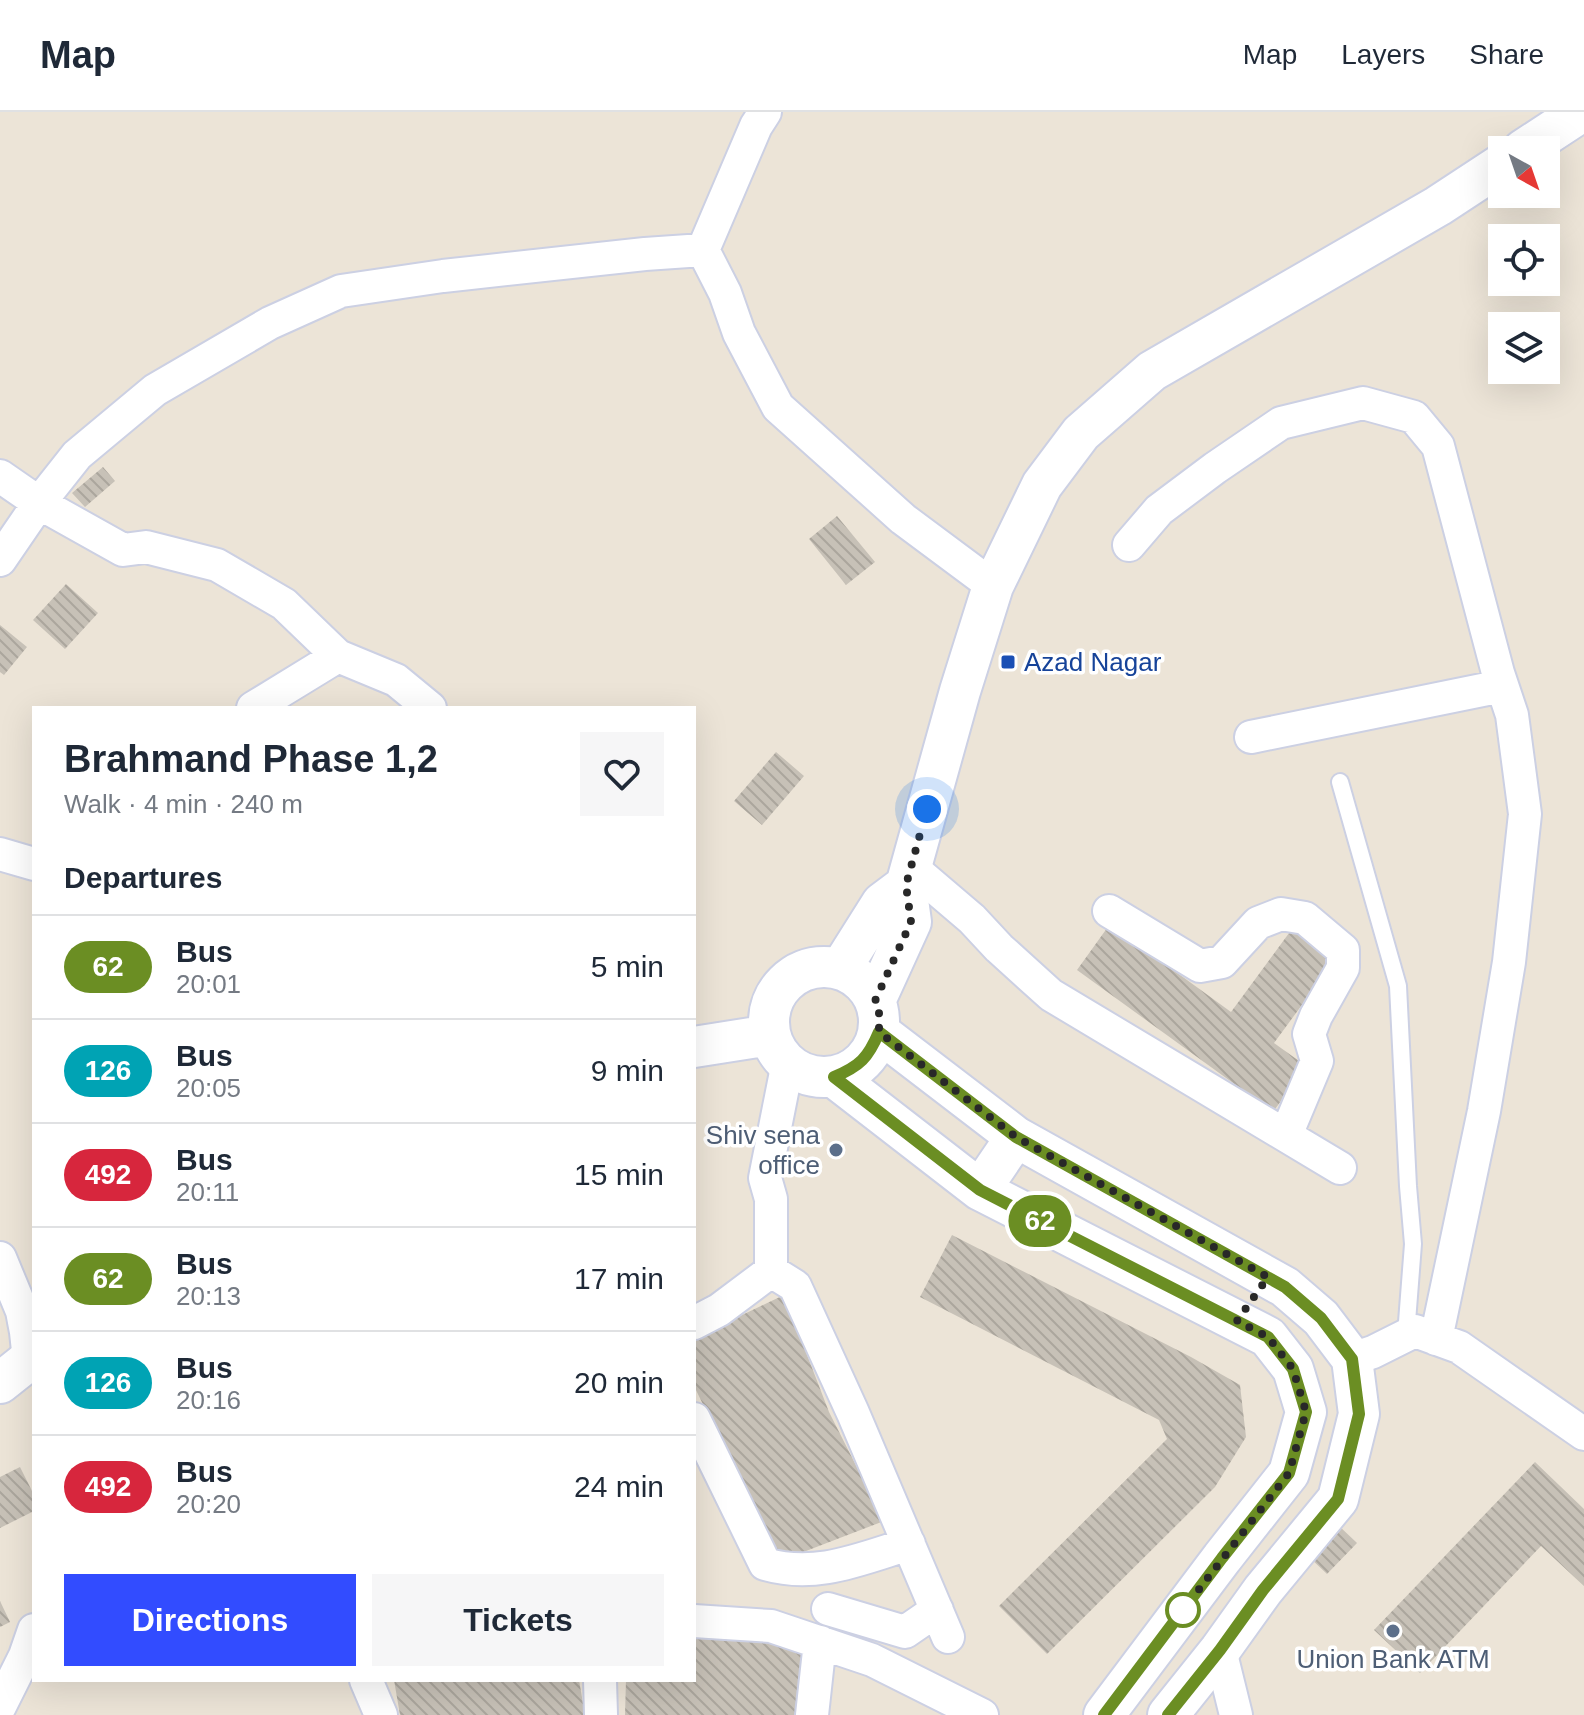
<!DOCTYPE html>
<meta charset="utf-8">
<style>
:root{--surface:#fff;--page:#f6f6f7;--text:#1f2937;--muted:#747a83;--line:#e0e1e3;--accent:#324cff}
body{margin:0;font-family:Arial,sans-serif;background:var(--page);color:var(--text);height:100vh;display:flex;flex-direction:column;font-size:30px;white-space:nowrap}
*{box-sizing:border-box;margin:0}
p{font-size:26px;color:var(--muted)}
.icon{flex:none;width:44px;height:44px;fill:none;stroke:currentColor;stroke-width:2;stroke-linecap:round;stroke-linejoin:round}
.map{position:relative;flex:1;overflow:hidden}
.details{position:absolute;left:32px;top:594px;width:664px;height:976px;display:flex;flex-direction:column;background:var(--surface);border-radius:0px;box-shadow:0 8px 32px #0002}
.details>*{flex:none}
.badge{padding:0 16px;border-radius:26px;font-size:28px;line-height:52px}
.needle{width:52px;rotate:140deg}
.fabs{position:absolute;left:1488px;top:24px;display:grid;gap:16px}
.fabs a{display:grid;place-items:center;width:72px;height:72px;border-radius:0px;background:var(--surface);box-shadow:0 8px 32px #0002;font-size:40px}
.you{position:absolute;width:40px;height:40px;margin:-20px;border:6px solid #fff;border-radius:50%;background:#1a73e8;box-shadow:0 0 0 12px #1a73e833}
.map>.badge{position:absolute;translate:-50% -50%;box-shadow:0 0 0 4px #fff}
h2{padding:0 32px;font-size:30px;line-height:72px}
.round{display:grid;place-items:center;flex:none;width:84px;height:84px;border-radius:0px;background:var(--page)}
.summary{display:flex;align-items:center;justify-content:space-between;height:136px;padding:0 32px}
h1{font-size:38px;font-weight:700;line-height:60px}
.action{display:flex;gap:16px;margin-top:auto;padding:16px 32px}
.action a{flex:1;height:92px;border-radius:0px;background:var(--accent);color:#fff;font-size:32px;font-weight:700;line-height:92px;text-align:center}
.action a+a{background:var(--page);color:var(--text)}
ul{padding:0;list-style:none}
li{display:flex;align-items:center;gap:24px;height:104px;padding:0 32px;border-top:2px solid var(--line)}
li div{flex:1}
li b{display:block;font-size:30px}
li em{font-style:normal}
li .badge{min-width:88px;font-weight:700;text-align:center}
header{display:flex;align-items:center;gap:48px;box-sizing:border-box;height:112px;padding:0 40px;background:var(--surface);border-bottom:2px solid var(--line)}
header strong{font-size:38px}
nav{display:flex;gap:44px;margin-inline-start:auto;font-size:28px}
.map>svg:first-child{display:block}
</style>
<header>
<strong>Map</strong>
<nav><a>Map</a><a>Layers</a><a>Share</a></nav>
</header>
<div class="map">
<svg width="1584" height="1603" viewBox="0 0 1584 1603">
<defs>
<pattern id="building-back-hatch" width="6" height="6" patternUnits="userSpaceOnUse" patternTransform="scale(2)"><rect width="6" height="6" fill="#c7c1b7"/><path d="M-1 5l2 2M0 0l6 6M5-1l2 2" fill="none" stroke="#aba69d"/></pattern>
</defs>
<rect width="100%" height="100%" fill="#ece4d7"/>
<path fill="url(#building-back-hatch)" d="M103,355l12,14 -30,26 -13,-14z
M837,404l38,46 -29,23 -37,-46z
M66,472l32,29 -33,36 -32,-29z
M0,513l27,22 -23,28 -4,-3z
M776,640l28,24 -42,49 -28,-24z
M1110,812l121,88 61,-83 43,31 -61,83 32,23 -33,46 -196,-142z
M952,1123l239,122 49,28 6,52 -31,50 -168,167 -48,-48 168,-167 -8,-19 -239,-123z
M784,1183l45,117 55,109 -104,40 -86,-175v-48z
M1535,1350l49,47v77l-43,-40 -121,127 -46,-43z
M20,1355l14,28v16l-34,17v-51z
M1338,1413l19,18 -30,31 -19,-18z
M0,1489l10,21 -10,5z
M694,1527l114,2 -1,74h-182l1,-35h68z
M394,1568h185l6,35h-185z"/>
<g fill="none" stroke-linecap="round" stroke-linejoin="round">
<defs>
<path id="service" d="M1340,670l58,204 10,200 5,58 -6,78 8,9"/>
<path id="minor" d="M703,138l53,-124 9,-14
M0,364l39,27 84,47 23,-3 71,18 67,39 54,52 58,24 34,28
M1129,433l30,-35 56,-42 66,-45 82,-20 51,14 24,29 60,227 14,42 13,99 -16,148 -25,149 -48,228
M0,448l39,-57 38,-48 78,-65 115,-67 71,-32 102,-15 202,-22 58,-4 22,43 14,40 39,74 125,112 90,67
M253,596l85,-52
M1251,625l251,-51
M0,742l34,10
M911,755l61,52 27,29 52,47 289,173
M1109,799l91,55 22,-4 36,-39 23,-9 24,4 38,32v18l-27,48 -7,18 8,27 -31,74
M0,1146l22,53 4,21 3,28
M771,1159l24,15 58,127 95,224
M694,1211l25,-13 52,-39v-72l-6,-21 23,-116
M1352,1247l21,-7 42,-21 44,16 125,87
M694,1307l71,145c51,15 95,-5 144,-20
M828,1497l77,23 32,-22
M694,1509l77,5 101,34 110,55
M1220,1538l16,65
M366,1568l15,35
M600,1568l1,35
M0,1594l25,-50 9,-26
M812,1603l8,-73"/>
<path id="tertiary" d="M1523,38l58,-38
M769 910a55 55 0 1 1 110 0a55 55 0 1 1-110 0Z
M841,856l41,-65 24,-18
M875,889l36,-79 -5,-37 54,-194 33,-105 49,-101 39,-52 71,-62 286,-165 64,-42
M879,920l137,105 269,150 36,31 31,41 7,55 -21,85 -75,91 -43,60 -52,65
M694,935l76,-12
M834,965l146,113 288,147 25,32 13,43 -17,61 -67,85 -118,157
M980,1078l36,-53
M0,1271l34,-27"/>
</defs>
<use href="#service" stroke="#ccd0e3" stroke-width="20"/>
<use href="#minor" stroke="#ccd0e3" stroke-width="36"/>
<use href="#tertiary" stroke="#ccd0e3" stroke-width="44"/>
<use href="#service" stroke="#fff" stroke-width="16"/>
<use href="#minor" stroke="#fff" stroke-width="32"/>
<use href="#tertiary" stroke="#fff" stroke-width="40"/>
</g>
<g fill="none" stroke-linecap="round" stroke-linejoin="round">
<defs>
<path id="line" d="M1104,1603l118,-157 67,-85 17,-61 -13,-43 -25,-32 -288,-147 -146,-113c26,-11 34,-19 45,-45l137,105 269,150 36,31 31,41 7,55 -21,85 -75,91 -43,60 -52,65"/>
</defs>
<use href="#line" stroke="#fff" stroke-width="18"/>
<use href="#line" stroke="#6b8e23" stroke-width="12"/>
<path stroke="#282828" stroke-width="8" stroke-dasharray="0 14.4" d="M927,697l-21,76 5,37 -36,79 4,12v19l137,105 252,140 -31,44 31,16 25,32 13,43 -17,61 -106,137"/>
</g>
<rect fill="#1a4fb4" stroke="#fff" stroke-width="3" x="1000" y="542" width="16" height="16" rx="4"/>
<g fill="#5c6f8a" stroke="#fff" stroke-width="3">
<circle cx="836" cy="1038" r="8"/>
<circle cx="1393" cy="1519" r="8"/>
</g>
<circle fill="#fff" stroke="#6b8e23" stroke-width="4" cx="1183" cy="1498" r="16"/>
<g text-anchor="middle" dominant-baseline="central" stroke-width="7" stroke-linejoin="round" paint-order="stroke">
<g font-size="26" fill="#164399" stroke="#fff" text-anchor="start">
<text x="1024" y="550">Azad Nagar</text>
</g>
<g font-size="26" fill="#4e5e75" stroke="#fff" text-anchor="end">
<text x="820" y="1023">Shiv sena<tspan x="820" dy="30">office</tspan></text>
<text x="1393" y="1547" text-anchor="middle">Union Bank ATM</text>
</g>
</g>
</svg>
<div class="fabs">
<a><svg class="needle" viewBox="-14 -14 28 28"><path d="M0-13l5 13h-10z" fill="#e53935"/><path d="M0 13l5-13h-10z" fill="#747a83"/></svg></a>
<a><svg class="icon" aria-label="locate" viewBox="0 0 24 24"><circle cx="12" cy="12" r="6"/><path d="M12 2v4M12 18v4M2 12h4M18 12h4"/></svg></a>
<a><svg class="icon" aria-label="layers" viewBox="0 0 24 24"><path d="M12 4l9 5-9 5-9-5zM3 14l9 5 9-5"/></svg></a>
</div>
<div class="you" style="left:927px;top:697px"></div>
<b class="badge" style="left:1040px;top:1109px;background:#6b8e23;color:#fff">62</b>
<section class="details">
<div class="summary"><div><h1>Brahmand Phase 1,2</h1><p>Walk · 4 min · 240 m</p></div><a class="round"><svg class="icon" aria-label="heart" viewBox="0 0 24 24"><path d="M12 20l-8-8c-3-5 5-10 8-4 3-6 11-1 8 4z"/></svg></a></div>
<h2>Departures</h2>
<ul>
<li><span class="badge" style="background:#6b8e23;color:#fff">62</span><div><b>Bus</b><p>20:01</p></div><em>5 min</em></li>
<li><span class="badge" style="background:#00a3b4;color:#fff">126</span><div><b>Bus</b><p>20:05</p></div><em>9 min</em></li>
<li><span class="badge" style="background:#d7263d;color:#fff">492</span><div><b>Bus</b><p>20:11</p></div><em>15 min</em></li>
<li><span class="badge" style="background:#6b8e23;color:#fff">62</span><div><b>Bus</b><p>20:13</p></div><em>17 min</em></li>
<li><span class="badge" style="background:#00a3b4;color:#fff">126</span><div><b>Bus</b><p>20:16</p></div><em>20 min</em></li>
<li><span class="badge" style="background:#d7263d;color:#fff">492</span><div><b>Bus</b><p>20:20</p></div><em>24 min</em></li>
</ul>
<div class="action"><a>Directions</a><a>Tickets</a></div>
</section>
</div>
